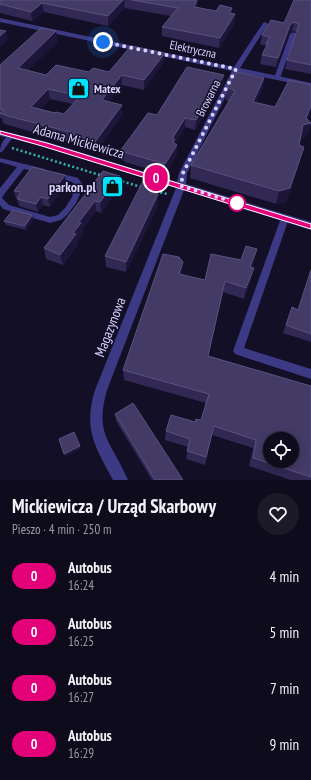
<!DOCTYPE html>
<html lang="pl">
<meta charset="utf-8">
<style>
:root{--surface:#0e0b1c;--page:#1c1929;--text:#f1f3f6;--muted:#9b9ba3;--line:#2e2b3b}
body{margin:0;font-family:"PT Sans Narrow",sans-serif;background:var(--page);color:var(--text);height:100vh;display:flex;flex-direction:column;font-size:15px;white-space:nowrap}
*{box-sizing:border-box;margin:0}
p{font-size:13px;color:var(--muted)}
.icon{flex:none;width:22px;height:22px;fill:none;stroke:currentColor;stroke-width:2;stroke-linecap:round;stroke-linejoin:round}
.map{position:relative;height:480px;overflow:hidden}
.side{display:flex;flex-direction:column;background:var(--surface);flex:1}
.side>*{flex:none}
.badge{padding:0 8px;border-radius:13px;font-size:14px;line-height:26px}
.fabs{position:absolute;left:263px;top:432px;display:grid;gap:8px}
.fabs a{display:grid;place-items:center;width:36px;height:36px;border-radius:50%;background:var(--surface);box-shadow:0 2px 10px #0003,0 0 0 1px var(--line);font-size:20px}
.you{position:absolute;width:20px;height:20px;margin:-10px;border:3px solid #fff;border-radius:50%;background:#1a73e8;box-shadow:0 0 0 6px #1a73e833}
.map>.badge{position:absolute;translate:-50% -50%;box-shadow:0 0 0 2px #fff}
.round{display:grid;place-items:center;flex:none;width:42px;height:42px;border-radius:21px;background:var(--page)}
.overview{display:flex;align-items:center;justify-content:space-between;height:68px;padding:0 12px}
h1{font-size:19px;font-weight:600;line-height:30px}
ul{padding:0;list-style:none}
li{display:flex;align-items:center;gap:12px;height:56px;padding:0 12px}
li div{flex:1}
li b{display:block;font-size:15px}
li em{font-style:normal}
li .badge{min-width:44px;font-weight:700;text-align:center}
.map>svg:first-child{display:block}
</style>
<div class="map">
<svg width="311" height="480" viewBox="0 0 311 480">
<rect width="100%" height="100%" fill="#130f26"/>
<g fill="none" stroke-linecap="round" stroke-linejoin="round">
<path stroke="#2fb8b0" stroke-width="2.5" stroke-dasharray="2 2.5" stroke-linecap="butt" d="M12,148l91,28
M118,180l26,8
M156,191l11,3"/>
<path fill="#3d3a85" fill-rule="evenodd" d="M293,32l3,2 -16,44 -5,1 -1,-1 16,-44z
M11,134l3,2 -12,16h-2c0,-7 4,-15 11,-18z
M0,158l45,11 1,2 -4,2 -18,-4 -19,24 -3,5 7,7 41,12 8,-2 7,-7 7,-11 3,-12 -3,-3 -20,-6 -1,-2 4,-2 23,6 5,7 -2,7 -5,11 -9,12 -6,5 -11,3 -47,-14 -3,-4v-17l17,-21 -17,-5z
M285,215l4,3 -45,130 67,21v10l-73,-24 -3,-1 -2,-3 48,-133z"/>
<path fill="#3d3a85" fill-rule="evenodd" d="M0,18l234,49 29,-44 2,-1 3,2 -28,44 71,15v4l-73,-15 -51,101 -1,11 125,38v8l-127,-40 -77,200c-13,46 5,52 21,90h-15c-18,-33 -30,-52 -18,-90l81,-202 -134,-42 -42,-10v-6l47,12 130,40 2,-9 53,-102 -232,-49z"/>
</g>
<path fill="#312854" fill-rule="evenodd" d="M0,0h198l-1,7 19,4 16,-3v5l3,1 -1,10 -15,24 -57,-12v-9l9,-11 -46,-8 -17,18 -64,-14 -12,9 -32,-8z
M311,0v74l-26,-5 2,-9 9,-28 -4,-1 -3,2 -13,34 -16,-3 2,-9 3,-6 1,-3 -6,-2 2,-9 22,-12z
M58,41l-30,29 18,5 63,-3 55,-10 -20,28 -22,-5 -13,17 13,3v10l-26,37 -22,-7 -1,-2 -62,-17 -8,-3 -1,-5h-2v-53zM50,99l23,5 -9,10 -9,-1 -15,-4z
M224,75l-1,10 -28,45 -10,-3 -10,17 2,1v10l-12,19 -40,-12 -1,-1 -2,-1 -1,-10 36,-35z
M264,78l-2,12 -6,12 53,13 -2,5 4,3 -4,13 -6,2 -2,7 1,15 -14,42 -10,2 -86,-26 1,-13 38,-63 -3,-2 1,-13z
M103,171l17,15 -19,27 -5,-2 -14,19 1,3 -6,8 1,3 -15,21 -17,-6 -2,-11z
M65,175l1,8 -16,24 -7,-2 -5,7 -19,-6 -2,-7v-1h-1l-2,-7z
M158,196v10l-32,66 -20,-5 -1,-11z
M32,215l1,4 -7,11 -20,-5 -2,-4z
M257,249l-3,12 -2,6 -1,13 -7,19 -21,-7 -15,64 103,30v94h-20l-42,-14 4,-18 -41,-13 -7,30 -19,-6 2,-12 -23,-7 1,-9 35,-11 5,-17 -82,-23 -1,-10 59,-97v2l23,5 36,-20z
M311,269v73l-28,-9 9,-26 6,2z
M115,414l68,66h-31l-36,-59z"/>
<path fill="#1d163a" d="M123,0h1l1,8 -17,18v-10z
M197,0h1l-1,5 -4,11 1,-9z
M42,3l2,9 -12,9 -1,-9z
M232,8l-1,9 -2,-4z
M235,14l-1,10 -15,24 1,-10z
M294,22l-2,9 -3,2 -13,34 2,-9 12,-33z
M6,31l2,9 -8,7v-11z
M56,31l2,10 -38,37 -2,-10z
M165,53l-1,9 -20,28v-10z
M122,75v10l-19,25 -1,-10z
M224,75l-1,10 -28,45 1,-10z
M264,78l-2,12 -11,25 2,-13z
M48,89l2,10 -17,18 -2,-10z
M311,101v7l-2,7 -4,9 6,-1 -4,13 -7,2 3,-13z
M122,105v10l-26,37 -1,-10z
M185,118v9l-10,17 2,1v10l-12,19v-10l7,-25z
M304,147l-4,13 -14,42 -10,2 3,-13z
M65,175l1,8 -16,24 -2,-8z
M120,176v10l-19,27 -1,-11z
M159,185l-1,21 -32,66v-10l28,-69z
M41,197l2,8 -5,7 -2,-8z
M95,201l1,10 -14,19 1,3 -6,8 1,3 -15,21 -3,-10 13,-22 6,-11z
M32,215l1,4 -7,11 -1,-4z
M257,249l-3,12 -6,17 2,-11z
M183,262l-1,11 -3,13v-12z
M254,268l-3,12 -7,19 2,-11z
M225,281l-2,11 -17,74 2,-10z
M80,446l1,3 -16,8 -1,-3z"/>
<path fill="#433a66" stroke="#5a527e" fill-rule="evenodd" d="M0,0h123l-15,16 -66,-13 -11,9 -31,-8z
M132,0h65l-3,7 22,4 4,-6 12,3 -3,5 6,1 -15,24 -58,-11 16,-19z
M294,0h17v65l-24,-5 12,-36 -5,-2 -4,3 -12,33 -16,-3 6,-12h-2l4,-6 -8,-2 9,-15 13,3z
M41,28l15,3 -38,37 28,7 10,-10 33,7 4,-4 16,4 22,-26 34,7 -21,27 -22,-5 -15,18 -5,7 20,5 -27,37 -23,-7 2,-2 -66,-17 -8,-3 4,-3 -4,-1v-44zM48,89l32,7 -16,18 -8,-2 -1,1 -24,-6z
M0,30l6,1 -6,5z
M187,67l37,8 -28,45 -11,-2 -13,21h3l-2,3 4,3 -12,19 -41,-12 1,-1 -4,-1 27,-37 9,2z
M237,72l27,6 -11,24 22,5 14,-27 22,5v21l-5,12 5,5 -8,2 -4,20 5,2 -14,41 -11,3 -88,-26 44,-74 -8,-4 7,-13h2z
M32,167l33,8 -17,24 -7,-2 -5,7 -19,-5 4,-7 -7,-1z
M103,171l17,5 -20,26 -5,-1 -16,21 2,1 -8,10 3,1 -16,21 -16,-7z
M143,181l16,4 -5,8 4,1 -32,68 -21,-6z
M13,210l19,5 -7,11 -21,-5z
M246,246l11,3 -7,18 4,1 -8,20 -21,-7 -17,75 103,30v91l-58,-19 3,-18 -42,-14 -8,31 -19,-6 3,-12 -24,-8 5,-16 24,7 1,-3 5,1 8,-26 -86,-24 40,-116 16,3 4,5 -4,12 26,6 6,-26 30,6zM270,439h22v22h-22z
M311,270v64l-25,-9 6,-18 6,3z
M133,403l50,77h-28l-40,-66z
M74,432l6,14 -16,8 -5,-15z"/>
<path fill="#e5017a" stroke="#fff" d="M0,131l47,12 264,81v5l-269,-83 -42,-12z"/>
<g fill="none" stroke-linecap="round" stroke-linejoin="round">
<path stroke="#d9d4ff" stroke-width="4" stroke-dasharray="0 7.2" d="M103,42l133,27 -53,104 -2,13 56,17"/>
</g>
<defs>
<symbol id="shop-square" viewBox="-11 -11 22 22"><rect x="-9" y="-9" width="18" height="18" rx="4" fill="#00e5ff" stroke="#130f26"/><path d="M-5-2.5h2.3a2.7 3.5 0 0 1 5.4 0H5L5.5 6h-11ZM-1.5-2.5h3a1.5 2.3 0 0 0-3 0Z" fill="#111"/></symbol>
</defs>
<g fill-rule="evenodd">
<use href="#shop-square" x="66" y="76" width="25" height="25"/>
<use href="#shop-square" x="100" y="174" width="25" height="25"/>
</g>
<circle fill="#fff" stroke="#e5017a" stroke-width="2" cx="237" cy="203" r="8"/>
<g text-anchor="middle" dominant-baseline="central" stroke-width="3" stroke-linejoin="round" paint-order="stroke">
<g font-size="12" fill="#d9d4ff" stroke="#130f26">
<text transform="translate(193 49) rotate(12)">Elektryczna</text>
<text transform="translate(208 98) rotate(-63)">Browarna</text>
</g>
<g font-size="12" font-weight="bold" fill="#d9d4ff" stroke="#130f26" text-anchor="start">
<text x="94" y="88">Matex</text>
</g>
<g font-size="14" fill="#d9d4ff" stroke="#130f26">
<text transform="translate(79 141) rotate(16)">Adama Mickiewicza</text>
<text transform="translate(110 327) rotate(-69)">Magazynowa</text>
</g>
<g font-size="14" font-weight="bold" fill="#d9d4ff" stroke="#130f26" text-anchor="end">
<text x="96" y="187">parkon.pl</text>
</g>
</g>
</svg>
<div class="fabs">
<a><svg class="icon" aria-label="locate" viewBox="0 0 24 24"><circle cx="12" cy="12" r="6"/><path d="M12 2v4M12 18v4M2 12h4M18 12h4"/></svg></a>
</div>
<div class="you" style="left:103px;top:42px"></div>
<b class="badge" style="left:156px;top:178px;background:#e5017a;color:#fff">0</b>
</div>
<section class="side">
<div class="overview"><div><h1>Mickiewicza / Urząd Skarbowy</h1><p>Pieszo · 4 min · 250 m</p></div><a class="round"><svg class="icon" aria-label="heart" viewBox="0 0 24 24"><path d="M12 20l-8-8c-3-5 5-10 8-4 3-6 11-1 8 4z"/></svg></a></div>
<ul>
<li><span class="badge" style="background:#e5017a;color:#fff">0</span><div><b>Autobus</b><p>16:24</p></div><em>4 min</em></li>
<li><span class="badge" style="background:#e5017a;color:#fff">0</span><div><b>Autobus</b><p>16:25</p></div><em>5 min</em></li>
<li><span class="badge" style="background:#e5017a;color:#fff">0</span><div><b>Autobus</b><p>16:27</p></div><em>7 min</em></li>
<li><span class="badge" style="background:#e5017a;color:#fff">0</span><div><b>Autobus</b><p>16:29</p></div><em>9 min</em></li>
</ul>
</section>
